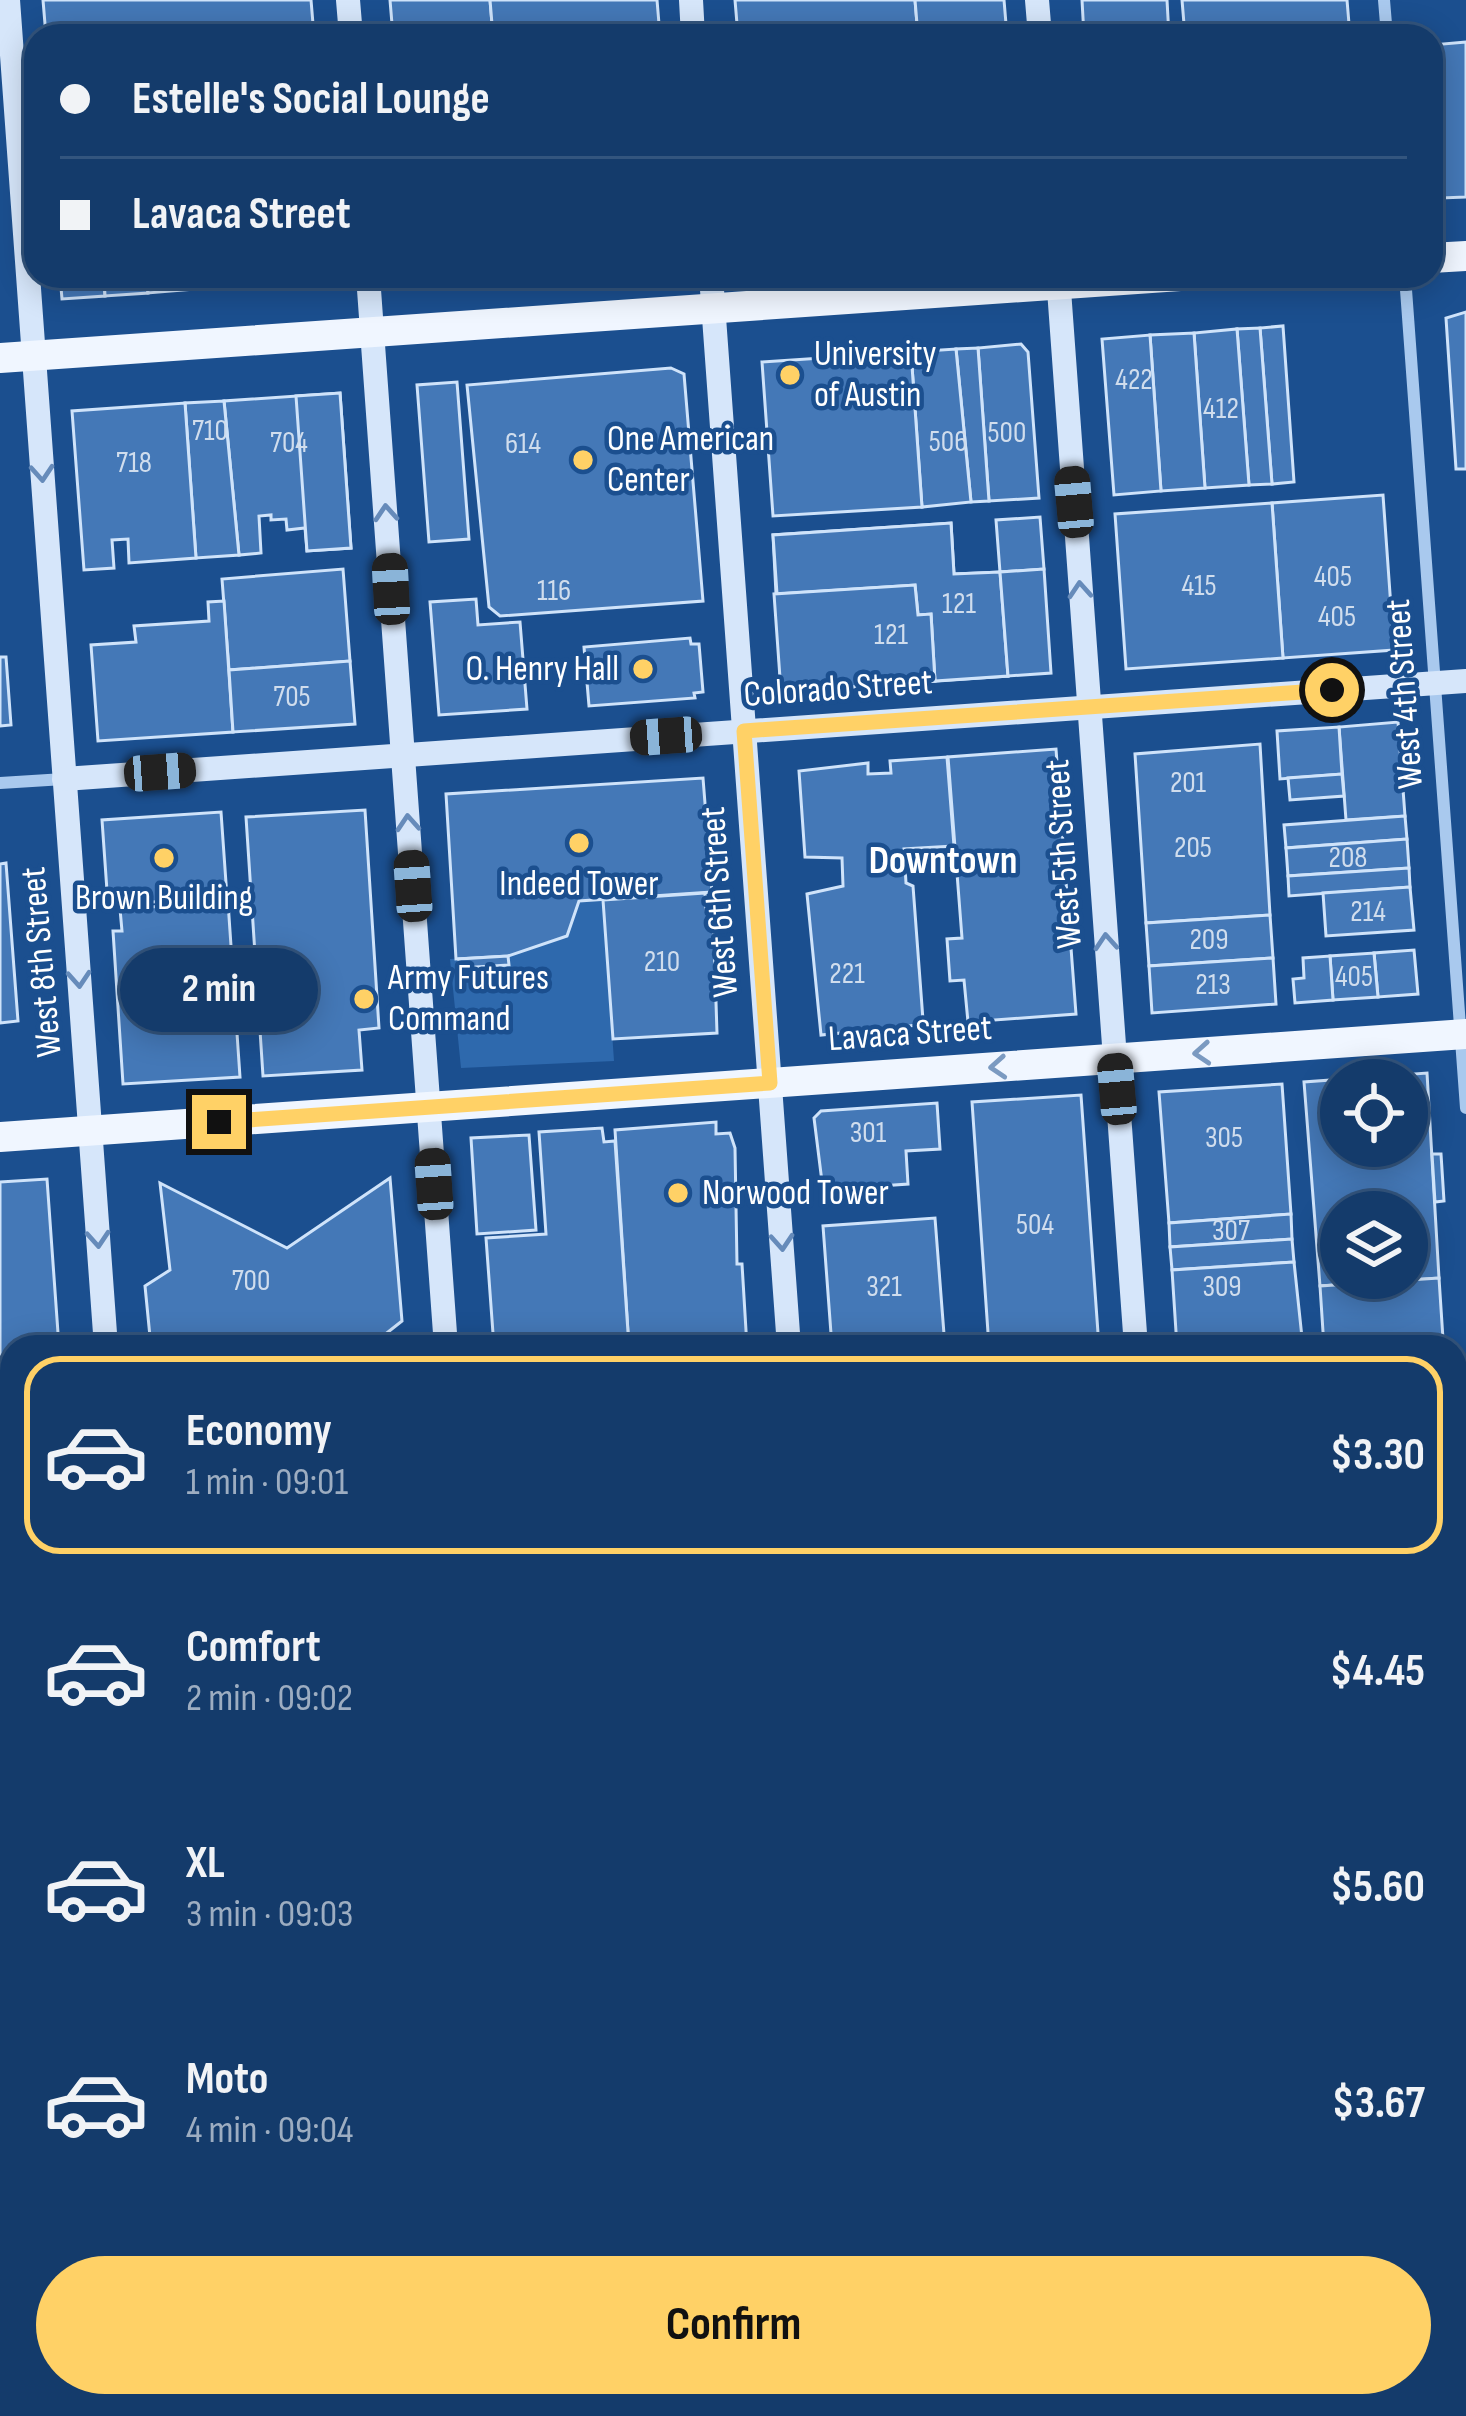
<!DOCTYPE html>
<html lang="en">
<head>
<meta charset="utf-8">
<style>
	:root { --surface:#143b6b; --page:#1d4271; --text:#f1f3f6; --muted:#9dadc1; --line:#33557e; --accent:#ffd166 }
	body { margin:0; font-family:"Sofia Sans Condensed",sans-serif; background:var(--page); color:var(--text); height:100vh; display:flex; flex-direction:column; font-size:45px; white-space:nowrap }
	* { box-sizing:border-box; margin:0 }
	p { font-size:39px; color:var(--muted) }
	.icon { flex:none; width:66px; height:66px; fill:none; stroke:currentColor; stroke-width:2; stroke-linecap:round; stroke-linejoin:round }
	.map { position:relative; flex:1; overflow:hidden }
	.sheet { position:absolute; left:0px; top:1335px; width:1467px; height:1083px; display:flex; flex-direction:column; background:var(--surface); border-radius:36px 36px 0 0; box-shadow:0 6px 30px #0003,0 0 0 3px var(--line) }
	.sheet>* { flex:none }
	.guide { position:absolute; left:24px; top:24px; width:1419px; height:264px; border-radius:36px; box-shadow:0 6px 30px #0003,0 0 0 3px var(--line); display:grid; align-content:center; height:264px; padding:0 36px; background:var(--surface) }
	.controls { position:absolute; left:1320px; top:1059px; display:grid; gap:24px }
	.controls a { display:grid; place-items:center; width:108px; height:108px; border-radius:50%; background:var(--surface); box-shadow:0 6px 30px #0003,0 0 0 3px var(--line); font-size:60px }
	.end { position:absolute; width:54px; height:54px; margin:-27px; border:15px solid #ffd166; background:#111; box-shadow:0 0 0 6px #111 }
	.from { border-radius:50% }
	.bubble { position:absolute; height:84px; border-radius:42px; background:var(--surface); box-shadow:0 6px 30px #0003,0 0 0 3px var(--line); font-size:39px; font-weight:700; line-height:84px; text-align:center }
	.car { position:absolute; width:36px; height:72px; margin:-36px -18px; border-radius:15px; box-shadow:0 0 9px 3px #0007; background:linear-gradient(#222 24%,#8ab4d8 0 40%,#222 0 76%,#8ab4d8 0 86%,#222 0) }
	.guide b { display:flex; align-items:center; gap:42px; height:114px; font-size:45px }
	.guide b+b { border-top:3px solid var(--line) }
	.guide i { width:30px; height:30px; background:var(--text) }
	ul { padding:21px 0 0; list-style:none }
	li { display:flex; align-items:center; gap:36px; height:198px; margin:0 24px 18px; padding:0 12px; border:6px solid transparent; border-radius:36px }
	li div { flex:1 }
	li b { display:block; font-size:45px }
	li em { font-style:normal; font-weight:700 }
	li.on { border-color:var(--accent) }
	li>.icon { width:108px; height:108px; stroke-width:1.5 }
	.action { display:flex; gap:24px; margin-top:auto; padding:24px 36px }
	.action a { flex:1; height:138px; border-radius:72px; background:var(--accent); color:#111; font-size:48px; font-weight:700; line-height:138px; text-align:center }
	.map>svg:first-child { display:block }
</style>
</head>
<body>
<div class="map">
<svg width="1466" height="2416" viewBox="0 0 1466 2416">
	<rect width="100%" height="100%" fill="#1b4f8f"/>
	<g fill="#2e69ad">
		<polygon points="603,900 614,1061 461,1068 450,959 508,956 567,936 579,901"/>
		<polygon points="1465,1401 1466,1708 1455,1708 1455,1402"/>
	</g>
	<g fill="#4478b7" stroke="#cfe3fa" stroke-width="3" fill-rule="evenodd">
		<polygon points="43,0 311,0 314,36 46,36"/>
		<polygon points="390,0 490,0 493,36 393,36"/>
		<polygon points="490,0 657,0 660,36 493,36"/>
		<polygon points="735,0 915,0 918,36 738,36"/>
		<polygon points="915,0 1004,0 1007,36 918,36"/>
		<polygon points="1082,0 1167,0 1169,36 1084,36"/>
		<polygon points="1182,0 1347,0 1350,36 1185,36"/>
		<polygon points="1466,42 1466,197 1441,198 1431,45"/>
		<polygon points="60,276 104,276 105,296 62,299"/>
		<polygon points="104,276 147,276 148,293 105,296"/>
		<polygon points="147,276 220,276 221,287 148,293"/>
		<polygon points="242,276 332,276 332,280 242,286"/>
		<polygon points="1466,312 1466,469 1456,469 1446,318"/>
		<polygon points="1283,326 1294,482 1272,484 1260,328"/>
		<polygon points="1260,328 1272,484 1249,485 1237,329"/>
		<polygon points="1237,329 1249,485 1205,488 1194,333"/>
		<polygon points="1194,333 1205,488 1161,491 1150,335"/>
		<polygon points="1150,335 1161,491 1114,495 1102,339"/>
		<polygon points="1021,344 1028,352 1039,498 989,501 978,348"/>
		<polygon points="978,348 989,501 971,502 956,349"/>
		<polygon points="956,349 971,502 922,507 911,352"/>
		<polygon points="911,352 922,507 773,516 762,362"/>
		<polygon points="671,368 684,374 703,601 500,616 489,607 467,385"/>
		<polygon points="457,382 469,539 429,542 417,385"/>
		<polygon points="340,393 351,548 307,551 305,528 287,530 286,519 271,520 271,515 259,516 261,553 239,555 224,401"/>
		<polygon points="340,393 351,548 307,551 296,396"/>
		<polygon points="224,401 239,555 196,558 185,403"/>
		<polygon points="185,403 196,558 129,563 128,539 112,540 114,568 84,570 72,411"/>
		<polygon points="1383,495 1394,650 1283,658 1272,503"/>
		<polygon points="1272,503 1283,658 1126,669 1115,514"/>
		<polygon points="1040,517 1044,569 1000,572 996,520"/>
		<polygon points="951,523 954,574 1000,572 1008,676 781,692 773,535"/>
		<polygon points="951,523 954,574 1000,572 1008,676 935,681 931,614 918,615 915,585 777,594 773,535"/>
		<polygon points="343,569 350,661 229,670 222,579"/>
		<polygon points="1044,569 1051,673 1008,676 1000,572"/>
		<polygon points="915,585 918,615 931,614 935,681 781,692 774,594"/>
		<polygon points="476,599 478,625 520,622 527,709 439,715 430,602"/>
		<polygon points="224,601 233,732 98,741 91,645 136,642 134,626 209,621 208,602"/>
		<polygon points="690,638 691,644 699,644 703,692 694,693 695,698 589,706 584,647"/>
		<polygon points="0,657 6,657 11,725 0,726"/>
		<polygon points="350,661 355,724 233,732 229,670"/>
		<polygon points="1398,722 1405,816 1346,820 1339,727"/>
		<polygon points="1339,727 1342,774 1280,779 1277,731"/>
		<polygon points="1260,744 1270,915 1146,923 1135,754"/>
		<polygon points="1056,749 1076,1014 968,1022 964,980 950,981 947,939 962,938 948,757"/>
		<polygon points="947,757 954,846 904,849 906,883 913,886 923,1020 918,1025 821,1035 807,894 843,886 842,858 805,857 799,771 868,763 868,774 891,773 890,761"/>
		<polygon points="1342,774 1344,796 1290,800 1288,778"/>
		<polygon points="703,778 712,892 579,901 567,936 508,956 456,959 446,794"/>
		<polygon points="365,810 379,1028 359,1030 362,1070 263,1076 246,817"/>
		<polygon points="221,812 227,897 108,905 102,820"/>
		<polygon points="1405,816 1407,839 1286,848 1284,825"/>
		<polygon points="1407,839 1409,868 1288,876 1286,848"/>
		<polygon points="6,863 18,1021 0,1023 0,864"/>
		<polygon points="1409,868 1410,887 1289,896 1288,876"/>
		<polygon points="1410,887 1414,930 1326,936 1323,893"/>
		<polygon points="705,893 706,910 713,910 717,1033 613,1039 603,900"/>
		<polygon points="228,902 240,1077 123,1084 113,931 122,931 120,909"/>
		<polygon points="1270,915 1273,958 1149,966 1146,923"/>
		<polygon points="1414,950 1418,994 1378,997 1374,953"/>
		<polygon points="1374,953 1378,997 1333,1000 1330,956"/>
		<polygon points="508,956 509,965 459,968 459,959"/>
		<polygon points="1330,956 1333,1000 1295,1003 1293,979 1304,978 1303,958"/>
		<polygon points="1273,958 1276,1004 1152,1013 1149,966"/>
		<path d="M1427,1073L1439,1278L1320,1286L1304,1082ZM1341,1080H1407V1146H1341ZM1341,1212H1407V1278H1341Z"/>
		<polygon points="1282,1084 1291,1214 1169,1223 1159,1092"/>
		<polygon points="1081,1095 1099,1347 989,1347 972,1102"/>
		<polygon points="937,1103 940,1149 906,1151 908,1184 823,1190 814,1118 821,1111"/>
		<polygon points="716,1122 716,1134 730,1133 735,1148 737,1264 742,1264 747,1347 629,1347 615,1130"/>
		<polygon points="602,1128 604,1142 615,1141 629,1347 494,1347 486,1238 546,1234 539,1132"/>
		<polygon points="529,1135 536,1230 477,1234 471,1138"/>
		<polygon points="1432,1154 1441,1154 1444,1201 1435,1202"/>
		<polygon points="390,1178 402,1321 369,1347 151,1347 145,1286 170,1270 160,1183 287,1248"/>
		<polygon points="47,1179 59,1347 12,1347 12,1438 0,1439 0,1182"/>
		<polygon points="1291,1214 1292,1239 1170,1247 1169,1223"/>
		<polygon points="935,1218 945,1347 832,1347 823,1226"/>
		<polygon points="1292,1239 1294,1262 1172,1270 1170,1247"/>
		<polygon points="1294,1262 1303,1347 1177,1347 1172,1270"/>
		<polygon points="1439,1278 1443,1339 1324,1347 1320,1286"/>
		<polygon points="12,1534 12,1766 0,1767 0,1535"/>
		<polygon points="0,1866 12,1866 12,2129 0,2130"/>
		<polygon points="1466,2110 1466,2176 1455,2177 1455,2111"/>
		<polygon points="1455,2253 1463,2253 1466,2292 1466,2380 1455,2381"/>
		<polygon points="66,2406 112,2406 113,2416 68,2416"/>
		<polygon points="210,2406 260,2406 261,2416 211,2416"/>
		<polygon points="276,2406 315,2406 315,2416 277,2416"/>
		<polygon points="357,2406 481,2406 482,2416 358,2416"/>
		<polygon points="561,2406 680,2406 681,2416 562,2416"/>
		<polygon points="706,2406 827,2406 828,2416 706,2416"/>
	</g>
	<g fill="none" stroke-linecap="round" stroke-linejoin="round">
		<polyline stroke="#a9c9ee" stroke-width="10" points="1455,1744 1466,1743"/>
		<g stroke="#a9c9ee" stroke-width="12">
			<polyline points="1384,0 1387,36"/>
			<polyline points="1405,276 1466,1108"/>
			<polyline points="0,783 64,779"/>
			<polyline points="0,1825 12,1825"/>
			<polyline points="1455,2072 1466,2071"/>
			<polyline points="0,2175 12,2174"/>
			<polyline points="517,2406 518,2416"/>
			<polyline points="174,2416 176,2406"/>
		</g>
		<g stroke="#d6e6fa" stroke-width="24">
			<polyline points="8,0 106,1347"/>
			<polyline points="348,0 351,36"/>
			<polyline points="691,0 693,36"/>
			<polyline points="1037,0 1040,36"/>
			<polyline points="368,276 446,1347"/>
			<polyline points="711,276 789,1347"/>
			<polyline points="1058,276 1136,1347"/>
			<polyline points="64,779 1466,681"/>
			<polyline points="867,2406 867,2416"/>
			<polyline points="1213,2406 1214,2416"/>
		</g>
		<g stroke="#f0f6ff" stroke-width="30">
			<polyline points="1431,258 1466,256"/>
			<polyline points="0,358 1180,276"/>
			<polyline points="0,1137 1466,1034"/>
			<polyline points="1455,1375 1466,1374"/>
			<polyline points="0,1477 12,1477"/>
		</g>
	</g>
	<defs><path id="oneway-chevron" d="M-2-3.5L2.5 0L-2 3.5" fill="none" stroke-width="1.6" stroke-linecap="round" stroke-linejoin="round" transform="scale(3)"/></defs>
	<g stroke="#668bba">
		<use href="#oneway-chevron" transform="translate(42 473) rotate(86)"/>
		<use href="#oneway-chevron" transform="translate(386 513) rotate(-94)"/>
		<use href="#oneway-chevron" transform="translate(1080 590) rotate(-94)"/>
		<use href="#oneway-chevron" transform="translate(408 823) rotate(-94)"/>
		<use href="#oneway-chevron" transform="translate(1106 942) rotate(-94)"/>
		<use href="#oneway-chevron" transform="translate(79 979) rotate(86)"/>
		<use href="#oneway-chevron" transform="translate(98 1239) rotate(86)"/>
		<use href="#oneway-chevron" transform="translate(782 1242) rotate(86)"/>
	</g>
	<g stroke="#7b9ac1">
		<use href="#oneway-chevron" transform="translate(1202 1053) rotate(176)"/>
		<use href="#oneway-chevron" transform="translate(998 1067) rotate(176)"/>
	</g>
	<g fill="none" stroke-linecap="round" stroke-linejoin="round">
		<polyline stroke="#ffd166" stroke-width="15" points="219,1122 770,1083 744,731 1332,690"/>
	</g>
	<g fill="#ffd166" stroke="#1b4f8f" stroke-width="4.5">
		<circle cx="790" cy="375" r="12"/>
		<circle cx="583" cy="460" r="12"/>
		<circle cx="643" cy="669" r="12"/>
		<circle cx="579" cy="843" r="12"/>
		<circle cx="164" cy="858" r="12"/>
		<circle cx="364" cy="999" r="12"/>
		<circle cx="678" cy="1193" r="12"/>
	</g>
	<g text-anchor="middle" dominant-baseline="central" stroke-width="9" stroke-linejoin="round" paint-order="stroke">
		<g font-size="30" fill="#d0dded">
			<text x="1134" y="380">422</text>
			<text x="1221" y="409">412</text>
			<text x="210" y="431">710</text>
			<text x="1007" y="433">500</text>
			<text x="948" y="442">506</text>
			<text x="289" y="443">704</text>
			<text x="523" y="444">614</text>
			<text x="134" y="463">718</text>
			<text x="1333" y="577">405</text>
			<text x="1199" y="586">415</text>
			<text x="554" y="591">116</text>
			<text x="959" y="604">121</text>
			<text x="1337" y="617">405</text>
			<text x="891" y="635">121</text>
			<text x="292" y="697">705</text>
			<text x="1188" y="783">201</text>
			<text x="1193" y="848">205</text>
			<text x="1348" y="858">208</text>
			<text x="1368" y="912">214</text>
			<text x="1209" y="940">209</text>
			<text x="662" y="962">210</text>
			<text x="847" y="974">221</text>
			<text x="1354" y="977">405</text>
			<text x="1213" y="985">213</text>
			<text x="868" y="1133">301</text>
			<text x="1224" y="1138">305</text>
			<text x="1035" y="1225">504</text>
			<text x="1231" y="1231">307</text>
			<text x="251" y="1281">700</text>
			<text x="884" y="1287">321</text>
			<text x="1222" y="1287">309</text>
		</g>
		<g font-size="36" fill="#fff" stroke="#1b4f8f" text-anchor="start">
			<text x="814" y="354">University<tspan x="814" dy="41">of Austin</tspan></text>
			<text x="607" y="439">One American<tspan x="607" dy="41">Center</tspan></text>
			<text x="619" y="669" text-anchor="end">O. Henry Hall</text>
			<text x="579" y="884" text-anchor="middle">Indeed Tower</text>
			<text x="164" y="898" text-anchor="middle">Brown Building</text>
			<text x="388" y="978">Army Futures<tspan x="388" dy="41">Command</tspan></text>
			<text x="702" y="1193">Norwood Tower</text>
		</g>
		<g font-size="36" fill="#fff" stroke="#1b4f8f">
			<text transform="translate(838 689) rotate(-4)">Colorado Street</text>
			<text transform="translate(1405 694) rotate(-94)">West 4th Street</text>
			<text transform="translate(1064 854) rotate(-94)">West 5th Street</text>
			<text transform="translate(720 902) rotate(-94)">West 6th Street</text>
			<text transform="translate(42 962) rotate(-95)">West 8th Street</text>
			<text transform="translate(910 1034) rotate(-4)">Lavaca Street</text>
		</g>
		<g font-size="39" font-weight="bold" fill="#fff" stroke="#1b4f8f">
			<text x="943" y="861">Downtown</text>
		</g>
	</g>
</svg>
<div class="controls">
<a><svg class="icon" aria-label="locate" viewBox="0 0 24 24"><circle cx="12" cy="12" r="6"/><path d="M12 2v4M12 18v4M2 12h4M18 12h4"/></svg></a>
<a><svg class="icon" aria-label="layers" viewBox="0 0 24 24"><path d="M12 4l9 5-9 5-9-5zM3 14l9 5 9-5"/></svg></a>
</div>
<i class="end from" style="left:1332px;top:690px"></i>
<i class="end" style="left:219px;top:1122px"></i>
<div class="bubble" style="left:120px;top:948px;width:198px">2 min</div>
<i class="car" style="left:1074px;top:502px;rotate:355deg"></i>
<i class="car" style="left:391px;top:589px;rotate:357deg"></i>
<i class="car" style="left:666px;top:736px;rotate:266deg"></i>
<i class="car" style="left:160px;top:772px;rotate:86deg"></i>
<i class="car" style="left:413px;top:886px;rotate:356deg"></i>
<i class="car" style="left:1117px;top:1089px;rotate:355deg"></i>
<i class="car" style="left:434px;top:1184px;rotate:356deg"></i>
<div class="guide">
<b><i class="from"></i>Estelle's Social Lounge</b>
<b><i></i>Lavaca Street</b>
</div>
<section class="sheet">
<ul>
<li class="on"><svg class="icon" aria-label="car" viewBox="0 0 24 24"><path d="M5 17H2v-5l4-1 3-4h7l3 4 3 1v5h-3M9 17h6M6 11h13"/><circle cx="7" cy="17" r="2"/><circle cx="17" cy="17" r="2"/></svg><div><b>Economy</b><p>1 min · 09:01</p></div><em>$3.30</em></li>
<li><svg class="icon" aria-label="car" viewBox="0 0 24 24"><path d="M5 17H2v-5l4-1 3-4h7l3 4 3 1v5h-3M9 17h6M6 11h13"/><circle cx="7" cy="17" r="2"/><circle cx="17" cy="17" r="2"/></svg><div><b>Comfort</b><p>2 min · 09:02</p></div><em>$4.45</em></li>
<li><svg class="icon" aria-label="car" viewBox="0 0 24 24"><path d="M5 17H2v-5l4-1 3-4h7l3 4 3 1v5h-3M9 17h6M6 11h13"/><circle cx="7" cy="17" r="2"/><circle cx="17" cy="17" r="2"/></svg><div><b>XL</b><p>3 min · 09:03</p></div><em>$5.60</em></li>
<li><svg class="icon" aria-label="car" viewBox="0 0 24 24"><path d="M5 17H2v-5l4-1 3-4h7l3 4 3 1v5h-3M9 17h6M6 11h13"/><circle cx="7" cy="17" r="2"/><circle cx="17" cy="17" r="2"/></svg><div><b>Moto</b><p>4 min · 09:04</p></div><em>$3.67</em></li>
</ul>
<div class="action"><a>Confirm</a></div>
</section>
</div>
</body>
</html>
